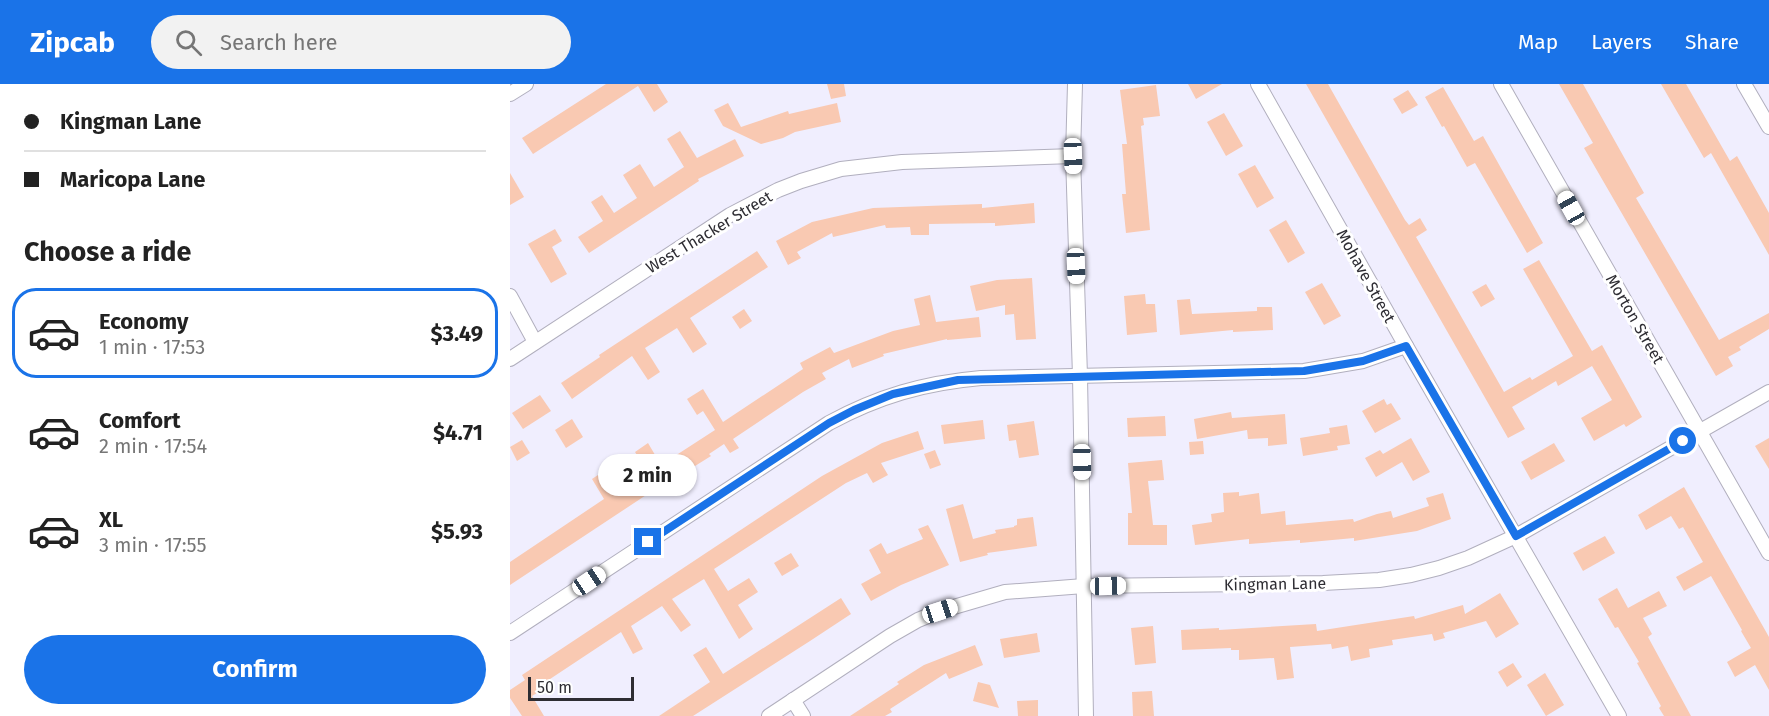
<!DOCTYPE html>
<html lang="en">
<head>
<meta charset="utf-8">
<style>
	:root { --surface:#fff; --page:#f2f2f2; --text:#222; --muted:#767676; --line:#e0e0e0; --accent:#1a73e8 }
	body { margin:0; font-family:"Fira Sans",sans-serif; background:var(--page); color:var(--text); height:100vh; display:flex; flex-direction:column; font-size:22px; white-space:nowrap }
	* { box-sizing:border-box; margin:0 }
	p { font-size:20px; color:var(--muted) }
	.icon { flex:none; width:33px; height:33px; fill:none; stroke:currentColor; stroke-width:2; stroke-linecap:round; stroke-linejoin:round }
	.map { position:relative; flex:1; overflow:hidden }
	.panel { display:flex; flex-direction:column; background:var(--surface); width:510px }
	.panel>* { flex:none }
	.top-card { display:grid; align-content:center; height:132px; padding:0 24px; background:var(--surface) }
	.scale { position:absolute; left:18px; bottom:15px; width:106px; box-sizing:border-box; padding-left:6px; border:3px solid #2e2d33; border-top:0; font-size:16px; line-height:21px; white-space:nowrap; color:#2e2d33; -webkit-text-stroke:4px #fff; paint-order:stroke }
	.end { position:absolute; width:27px; height:27px; margin:-14px; border:8px solid #1a73e8; background:#fff; box-shadow:0 0 0 3px #fff }
	.from { border-radius:50% }
	.bubble { position:absolute; height:42px; border-radius:21px; background:var(--surface); box-shadow:0 2px 4px #0004; font-size:20px; font-weight:700; line-height:42px; text-align:center }
	.car { position:absolute; width:18px; height:36px; margin:-18px -9px; border-radius:8px; box-shadow:0 0 4px 2px #0007; background:linear-gradient(#fff 24%,#345 0 40%,#fff 0 76%,#345 0 86%,#fff 0) }
	.top-card b { display:flex; align-items:center; gap:21px; height:57px; font-size:22px }
	.top-card b+b { border-top:2px solid var(--line) }
	.top-card i { width:15px; height:15px; background:var(--text) }
	ul { padding:0; list-style:none }
	li { display:flex; align-items:center; gap:18px; height:90px; margin:0 12px 9px; padding:0 12px; border:3px solid transparent; border-radius:24px }
	li div { flex:1 }
	li b { display:block; font-size:22px }
	li em { font-style:normal; font-weight:700 }
	li.current { border-color:var(--accent) }
	li>.icon { width:54px; height:54px; stroke-width:1.5 }
	h2 { padding:0 24px; font-size:27px; line-height:72px }
	.cta { display:flex; gap:12px; margin-top:auto; padding:12px 24px }
	.cta a { flex:1; height:69px; border-radius:36px; background:var(--accent); color:#fff; font-size:24px; font-weight:700; line-height:69px; text-align:center }
	header { display:flex; align-items:center; gap:36px; box-sizing:border-box; height:84px; padding:0 30px; background:var(--accent); color:#fff }
	header strong { font-size:28px }
	nav { display:flex; gap:33px; margin-inline-start:auto; font-size:21px }
	.search { width:420px; height:54px; background:var(--page); display:flex; align-items:center; gap:15px; box-sizing:border-box; padding:0 21px; border-radius:33px; color:var(--muted); font-size:22px }
	main { display:flex; flex:1; min-height:0 }
	.map>svg:first-child { display:block }
</style>
</head>
<body>
<header>
<strong>Zipcab</strong>
<div class="search"><svg class="icon" aria-label="search" viewBox="0 0 24 24"><circle cx="10" cy="10" r="6"/><path d="M15 15l6 6"/></svg>Search here</div>
<nav><a>Map</a><a>Layers</a><a>Share</a></nav>
</header>
<main>
<section class="panel">
<div class="top-card">
<b><i class="from"></i>Kingman Lane</b>
<b><i></i>Maricopa Lane</b>
</div>
<h2>Choose a ride</h2>
<ul>
<li class="current"><svg class="icon" aria-label="car" viewBox="0 0 24 24"><path d="M5 17H2v-5l4-1 3-4h7l3 4 3 1v5h-3M9 17h6M6 11h13"/><circle cx="7" cy="17" r="2"/><circle cx="17" cy="17" r="2"/></svg><div><b>Economy</b><p>1 min · 17:53</p></div><em>$3.49</em></li>
<li><svg class="icon" aria-label="car" viewBox="0 0 24 24"><path d="M5 17H2v-5l4-1 3-4h7l3 4 3 1v5h-3M9 17h6M6 11h13"/><circle cx="7" cy="17" r="2"/><circle cx="17" cy="17" r="2"/></svg><div><b>Comfort</b><p>2 min · 17:54</p></div><em>$4.71</em></li>
<li><svg class="icon" aria-label="car" viewBox="0 0 24 24"><path d="M5 17H2v-5l4-1 3-4h7l3 4 3 1v5h-3M9 17h6M6 11h13"/><circle cx="7" cy="17" r="2"/><circle cx="17" cy="17" r="2"/></svg><div><b>XL</b><p>3 min · 17:55</p></div><em>$5.93</em></li>
</ul>
<div class="cta"><a>Confirm</a></div>
</section>
<div class="map">
<svg width="1259" height="632" viewBox="0 0 1259 632">
	<rect width="100%" height="100%" fill="#f0eefe"/>
	<g fill="#f9c9b2">
		<polygon points="96,0 147,0 158,18 144,28 128,2 23,70 12,54"/>
		<polygon points="317,0 334,0 336,12 321,15"/>
		<polygon points="678,0 712,0 686,15"/>
		<polygon points="796,0 818,0 895,136 899,141 910,134 917,146 906,153 994,308 1020,293 1022,296 1063,272 1013,185 1029,176 1082,267 1092,261 1132,333 1116,343 1114,340 1084,357 1071,334 1102,316 1082,282 1048,302 1046,297 1002,323 1015,345 998,354"/>
		<polygon points="1049,0 1073,0 1134,109 1126,114 1209,256 1259,229 1259,245 1229,263 1231,266 1218,273 1223,282 1206,292 1074,64 1083,59"/>
		<polygon points="1151,0 1176,0 1220,77 1227,72 1259,129 1259,171 1201,69 1194,74"/>
		<polygon points="646,1 650,32 633,34 634,41 631,42 640,146 616,149 612,110 616,110 612,60 617,60 610,6"/>
		<polygon points="933,3 964,57 973,52 1033,159 1017,169 965,79 957,83 934,42 932,43 915,13"/>
		<polygon points="898,6 908,21 892,30 883,15"/>
		<polygon points="218,19 231,43 278,27 279,30 327,19 331,38 285,48 273,54 251,60 213,42 204,26"/>
		<polygon points="714,29 733,62 716,72 697,38"/>
		<polygon points="170,47 187,74 225,55 234,72 188,95 189,97 79,169 68,153 93,137 81,118 92,111 104,129 127,114 113,91 130,80 144,103 174,83 157,55"/>
		<polygon points="745,81 764,114 747,124 728,90"/>
		<polygon points="0,89 14,113 0,121"/>
		<polygon points="524,119 525,139 485,142 485,139 419,140 419,151 401,151 400,143 376,144 375,141 323,153 322,149 287,168 291,174 278,181 266,157 302,138 363,124 472,120 472,124"/>
		<polygon points="776,136 795,169 778,179 759,146"/>
		<polygon points="45,145 52,157 42,163 57,190 41,199 18,160"/>
		<polygon points="247,167 258,183 180,234 197,260 183,269 167,244 135,264 150,288 138,296 122,272 62,315 51,299 90,273 89,271"/>
		<polygon points="522,194 526,255 506,256 504,230 495,231 495,221 466,227 460,202 487,196"/>
		<polygon points="812,199 831,232 814,241 795,208"/>
		<polygon points="976,200 985,215 971,223 962,208"/>
		<polygon points="635,210 636,220 645,220 647,248 617,251 614,212"/>
		<polygon points="420,211 426,238 469,233 471,253 437,256 437,255 373,270 374,272 342,284 339,275 312,289 316,295 293,308 223,355 229,364 220,369 214,360 199,370 201,372 169,392 168,390 0,501 0,478 94,415 82,395 94,387 106,407 137,387 125,368 138,359 151,381 205,346 193,327 187,331 177,315 193,305 213,338 293,285 290,279 320,263 324,269 383,247 410,241 404,215"/>
		<polygon points="680,215 682,230 747,227 747,223 762,223 763,246 723,248 723,246 670,251 667,216"/>
		<polygon points="234,225 242,237 230,245 222,233"/>
		<polygon points="30,311 41,327 13,345 2,329"/>
		<polygon points="874,315 877,321 881,319 891,335 865,349 852,327"/>
		<polygon points="721,328 722,334 775,330 777,360 758,362 758,354 738,355 737,346 687,355 684,335"/>
		<polygon points="655,332 656,352 618,353 617,334"/>
		<polygon points="62,335 73,353 56,364 45,346"/>
		<polygon points="473,336 475,355 434,360 431,341"/>
		<polygon points="524,337 529,371 509,374 506,356 499,357 497,341"/>
		<polygon points="837,341 840,360 827,362 828,366 793,372 790,354 820,349 819,344"/>
		<polygon points="408,347 414,365 371,379 378,391 363,399 357,389 336,399 204,485 218,507 239,494 248,508 228,521 243,545 229,555 194,495 162,515 181,541 171,548 152,522 121,542 133,565 123,570 111,548 34,599 37,603 22,612 34,632 12,632 0,614 0,606 15,596 12,591 312,392 372,359"/>
		<polygon points="901,354 920,388 903,397 892,378 866,393 855,374 870,366 873,370"/>
		<polygon points="1259,354 1259,385 1245,362"/>
		<polygon points="12,356 20,369 7,377 0,363"/>
		<polygon points="693,357 694,370 680,371 679,358"/>
		<polygon points="1044,359 1055,377 1021,396 1011,378"/>
		<polygon points="425,366 431,381 420,385 414,370"/>
		<polygon points="652,376 654,396 638,397 643,441 657,441 657,461 618,461 618,429 622,429 618,379"/>
		<polygon points="1174,403 1259,553 1259,606 1245,581 1225,593 1217,578 1241,564 1231,547 1232,546 1201,492 1174,507 1166,493 1193,478 1173,443 1169,445 1161,432 1136,446 1128,431"/>
		<polygon points="729,408 729,412 749,409 751,430 775,427 776,441 843,435 844,438 867,430 881,427 883,434 919,422 916,414 933,409 941,435 907,447 844,457 844,454 790,459 790,456 739,460 739,455 685,461 682,441 702,438 701,430 714,428 713,409"/>
		<polygon points="453,420 463,455 486,449 485,446 504,443 504,442 507,441 507,435 523,433 527,462 477,469 478,471 450,478 436,425"/>
		<polygon points="418,441 439,481 391,501 361,517 351,500 371,489 359,466 371,459 377,470 413,455 408,445"/>
		<polygon points="1095,452 1105,469 1073,487 1063,469"/>
		<polygon points="281,469 289,482 272,492 264,479"/>
		<polygon points="1107,504 1118,524 1149,507 1157,522 1133,534 1142,550 1138,553 1181,632 1154,632 1149,624 1151,622 1127,579 1129,578 1108,543 1105,544 1088,515"/>
		<polygon points="990,509 1009,540 986,554 976,537 933,549 935,554 924,557 922,550 882,556 883,561 859,565 860,573 841,577 838,562 822,565 821,560 780,563 784,594 767,596 764,574 729,576 729,566 721,566 721,564 672,566 671,546 709,544 709,546 806,540 807,547 904,532 905,535 953,521 955,530"/>
		<polygon points="331,514 341,530 300,557 183,632 149,632 200,598 183,571 196,563 213,590"/>
		<polygon points="643,542 646,579 625,581 621,544"/>
		<polygon points="527,549 530,568 494,574 490,555"/>
		<polygon points="465,561 473,581 439,595 436,589 380,625 382,628 375,632 340,632 389,600 387,598 414,581"/>
		<polygon points="1003,579 1012,593 997,603 988,588"/>
		<polygon points="1035,589 1054,621 1036,632 1017,601"/>
		<polygon points="468,598 480,601 489,624 463,617"/>
		<polygon points="642,607 644,632 623,632 622,608"/>
		<polygon points="528,616 528,632 508,632 507,617"/>
	</g>
	<g fill="none" stroke-linecap="round" stroke-linejoin="round">
		<defs>
			<g id="minor">
				<polyline points="565,0 563,72 570,292 576,632"/>
				<polyline points="748,0 896,262 1109,632"/>
				<polyline points="991,0 1259,469"/>
				<polyline points="1234,0 1259,43"/>
				<polyline points="0,10 16,0"/>
				<polyline points="0,212 25,258"/>
				<polyline points="0,275 220,131 268,106 291,97 331,85 392,78 563,72"/>
				<path d="M0,549L319,339C369,312 414,299 471,294L794,287L853,277L896,262"/>
				<polyline points="283,616 293,632"/>
				<polyline points="259,632 380,552 408,536 430,527 495,508 574,502 813,499 869,496 901,491 929,484 958,474 1006,452 1259,308"/>
			</g>
		</defs>
		<use href="#minor" stroke="#b1afbe" stroke-width="16"/>
		<use href="#minor" stroke="#fff" stroke-width="14"/>
	</g>
	<g fill="none" stroke-linecap="round" stroke-linejoin="round">
		<polyline stroke="#1a73e8" stroke-width="8" points="138,458 319,339 344,326 383,310 448,296 794,287 853,277 896,262 1006,452 1173,357"/>
	</g>
	<g text-anchor="middle" dominant-baseline="central" stroke-width="6" stroke-linejoin="round" paint-order="stroke">
		<g font-size="16" fill="#2e2d33" stroke="#fff">
			<text transform="translate(199 148) rotate(-31)">West Thacker Street</text>
			<text transform="translate(856 192) rotate(61)">Mohave Street</text>
			<text transform="translate(1125 235) rotate(60)">Morton Street</text>
			<text transform="translate(765 500) rotate(-1)">Kingman Lane</text>
		</g>
	</g>
</svg>
<div class="scale">50 m</div>
<i class="end from" style="left:1173px;top:357px"></i>
<i class="end" style="left:138px;top:458px"></i>
<div class="bubble" style="left:88px;top:370px;width:99px">2 min</div>
<i class="car" style="left:563px;top:72px;rotate:178deg"></i>
<i class="car" style="left:1061px;top:124px;rotate:331deg"></i>
<i class="car" style="left:566px;top:182px;rotate:178deg"></i>
<i class="car" style="left:572px;top:378px;rotate:179deg"></i>
<i class="car" style="left:79px;top:497px;rotate:56deg"></i>
<i class="car" style="left:598px;top:502px;rotate:89deg"></i>
<i class="car" style="left:430px;top:527px;rotate:72deg"></i>
</div>
</main>
</body>
</html>
